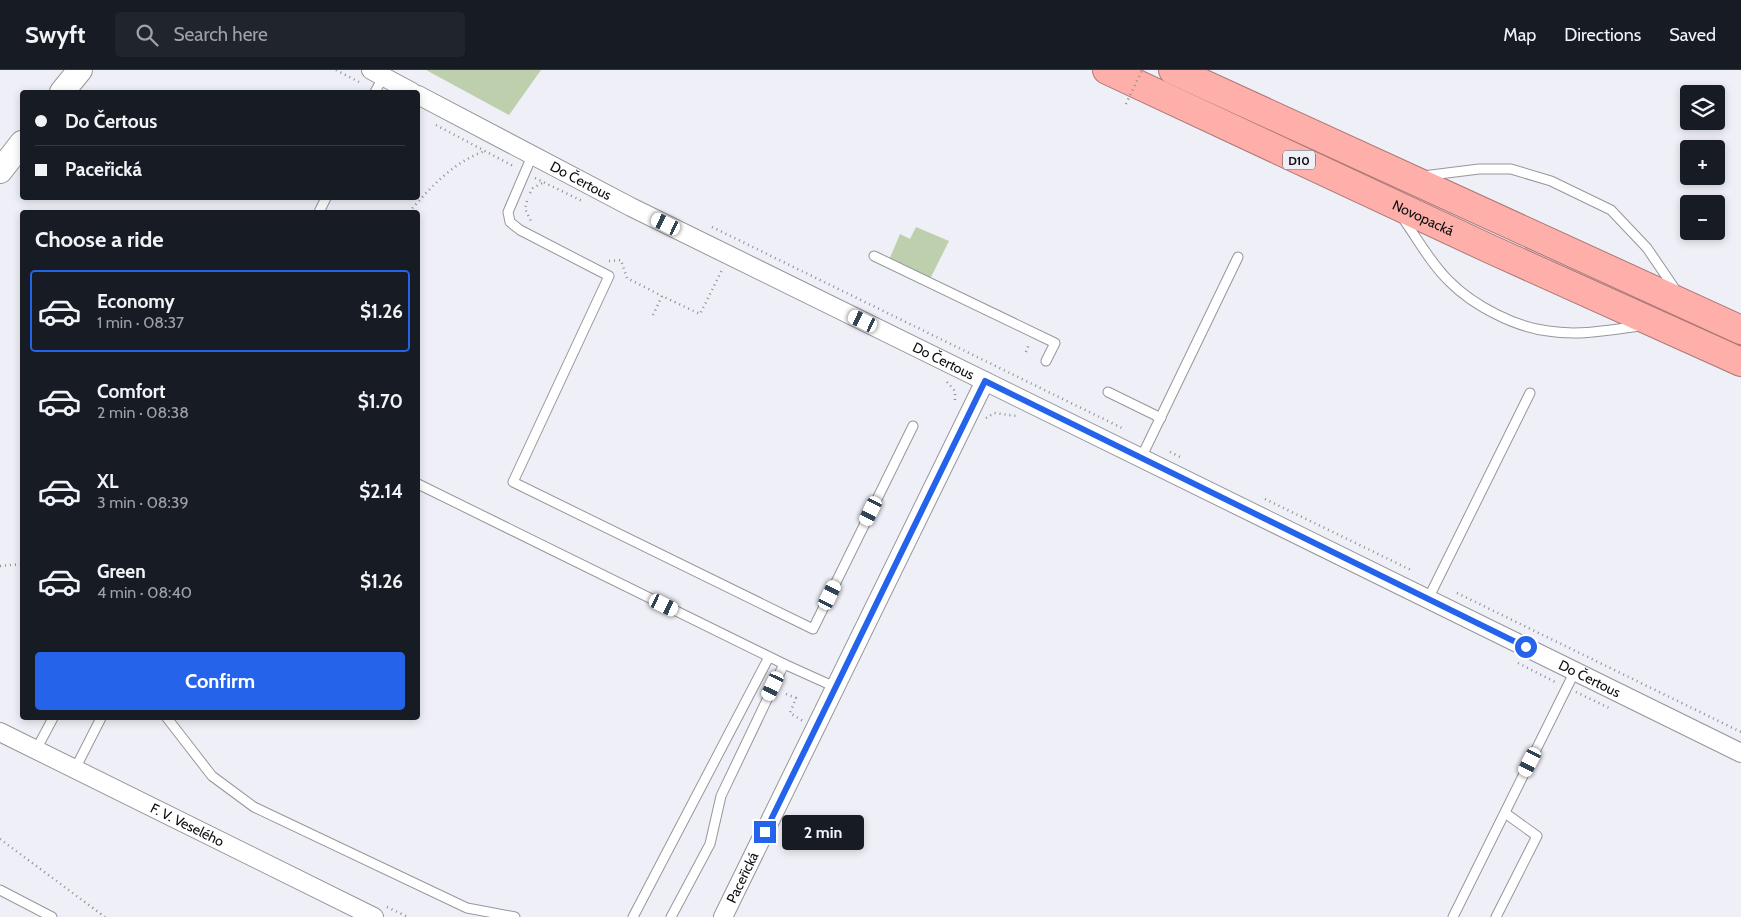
<!DOCTYPE html>
<html lang="en">
<head>
<meta charset="utf-8">
<style>
	:root { --surface:#171b24; --page:#20242c; --text:#f1f3f6; --muted:#9ea1a6; --line:#363941; --accent:#2563eb }
	body { margin:0; font-family:Cabin,sans-serif; background:var(--page); color:var(--text); height:100vh; display:flex; flex-direction:column; font-size:19px; white-space:nowrap }
	* { box-sizing:border-box; margin:0 }
	p { font-size:16px; color:var(--muted) }
	.icon { flex:none; width:28px; height:28px; fill:none; stroke:currentColor; stroke-width:2; stroke-linecap:round; stroke-linejoin:round }
	.map { position:relative; flex:1; overflow:hidden }
	.panel { position:absolute; left:20px; top:140px; width:400px; height:510px; display:flex; flex-direction:column; background:var(--surface); border-radius:5px; box-shadow:0 2px 8px #0003 }
	.panel>* { flex:none }
	.top-card { position:absolute; left:20px; top:20px; width:400px; height:110px; border-radius:5px; box-shadow:0 2px 8px #0003; display:grid; align-content:center; height:110px; padding:0 15px; background:var(--surface) }
	.controls { position:absolute; left:1680px; top:15px; display:grid; gap:10px }
	.controls a { display:grid; place-items:center; width:45px; height:45px; border-radius:5px; background:var(--surface); box-shadow:0 2px 8px #0003; font-size:25px }
	.end { position:absolute; width:22px; height:22px; margin:-11px; border:6px solid #2563eb; background:#fff; box-shadow:0 0 0 2px #fff }
	.from { border-radius:50% }
	.bubble { position:absolute; height:35px; border-radius:5px; background:var(--surface); box-shadow:0 2px 8px #0003; font-size:16px; font-weight:700; line-height:35px; text-align:center }
	.car { position:absolute; width:15px; height:30px; margin:-15px -8px; border-radius:6px; box-shadow:0 0 4px 1px #0007; background:linear-gradient(#fff 24%,#345 0 40%,#fff 0 76%,#345 0 86%,#fff 0) }
	.top-card b { display:flex; align-items:center; gap:18px; height:48px; font-size:19px }
	.top-card b+b { border-top:1px solid var(--line) }
	.top-card i { width:12px; height:12px; background:var(--text) }
	ul { padding:0; list-style:none }
	li { display:flex; align-items:center; gap:15px; height:82px; margin:0 10px 8px; padding:0 5px; border:2px solid transparent; border-radius:5px }
	li div { flex:1 }
	li b { display:block; font-size:19px }
	li em { font-style:normal; font-weight:700 }
	li.on { border-color:var(--accent) }
	li>.icon { width:45px; height:45px; stroke-width:1.5 }
	h2 { padding:0 15px; font-size:22px; line-height:60px }
	.action { display:flex; gap:10px; margin-top:auto; padding:10px 15px }
	.action a { flex:1; height:58px; border-radius:5px; background:var(--accent); color:#fff; font-size:20px; font-weight:700; line-height:58px; text-align:center }
	header { display:flex; align-items:center; gap:30px; box-sizing:border-box; height:70px; padding:0 25px; background:var(--surface); border-bottom:1px solid var(--line) }
	header strong { font-size:24px }
	nav { display:flex; gap:28px; margin-inline-start:auto; font-size:18px }
	.search { width:350px; height:45px; background:var(--page); display:flex; align-items:center; gap:12px; box-sizing:border-box; padding:0 18px; border-radius:5px; color:var(--muted); font-size:19px }
	.map>svg:first-child { display:block }
</style>
</head>
<body>
<header>
<strong>Swyft</strong>
<div class="search"><svg class="icon" aria-label="search" viewBox="0 0 24 24"><circle cx="10" cy="10" r="6"/><path d="M15 15l6 6"/></svg>Search here</div>
<nav><a>Map</a><a>Directions</a><a>Saved</a></nav>
</header>
<div class="map">
<svg width="1741" height="847" viewBox="0 0 1741 847">
	<rect width="100%" height="100%" fill="#efeff7"/>
	<g fill="#bdcfac">
		<polygon points="426,0 541,0 509,45"/>
		<polygon points="916,157 949,171 930,209 889,190 900,164 910,169"/>
	</g>
	<g fill="none" stroke-linecap="round" stroke-linejoin="round">
		<defs>
			<g id="lane">
				<polyline points="375,22 383,7"/>
				<polyline points="532,86 508,142 510,152 520,160 609,206 513,412 813,559 913,356"/>
				<polyline points="1423,106 1479,99 1511,99 1551,111 1611,140 1647,178 1677,222"/>
				<polyline points="319,142 326,128"/>
				<path d="M1402,147C1417,168 1431,194 1450,212C1474,236 1515,257 1548,261C1579,266 1610,260 1640,256"/>
				<polyline points="874,186 1055,273 1046,291"/>
				<polyline points="1108,322 1161,348"/>
				<polyline points="1141,388 1238,187"/>
				<polyline points="418,414 784,594 835,617"/>
				<polyline points="1428,529 1530,323"/>
				<polyline points="167,648 212,706 254,737 467,838 515,847"/>
				<polyline points="36,680 53,648"/>
				<polyline points="75,699 101,648"/>
				<polyline points="0,820 52,847"/>
				<polyline points="633,847 769,587"/>
				<polyline points="671,847 710,774 721,726 784,594"/>
				<polyline points="1453,847 1575,601"/>
				<polyline points="1496,847 1537,766 1505,743"/>
			</g>
			<g id="street">
				<polyline points="371,0 412,22"/>
				<path id="s1" d="M418,25L631,137L1741,683"/>
				<path id="s2" d="M0,662L374,847"/>
				<path id="s3" d="M723,847L985,311"/>
			</g>
			<g id="secondary">
				<polyline points="62,22 80,0"/>
				<polyline points="0,101 22,73"/>
			</g>
			<g id="highway">
				<path id="s4" d="M1107,0L1490,179L1741,292"/>
				<polyline points="1173,0 1741,260"/>
			</g>
		</defs>
		<use href="#lane" stroke="#96969d" stroke-width="11"/>
		<use href="#street" stroke="#96969d" stroke-width="20"/>
		<use href="#secondary" stroke="#96969d" stroke-width="26"/>
		<use href="#highway" stroke="#aa7674" stroke-width="30"/>
		<g stroke="#8d8e93" stroke-width="2.5" stroke-dasharray="1 4" stroke-linecap="butt">
			<polyline points="336,0 359,12"/>
			<polyline points="436,55 515,97"/>
			<polyline points="535,108 582,131"/>
			<polyline points="530,123 533,118 544,112"/>
			<polyline points="527,131 525,139 531,151"/>
			<path d="M409,142C430,118 453,92 485,81"/>
			<polyline points="712,157 1122,358"/>
			<polyline points="609,191 621,190 627,208 662,226"/>
			<polyline points="653,245 662,226 700,244 722,200"/>
			<polyline points="1026,282 1029,274"/>
			<polyline points="947,312 955,321 955,333"/>
			<polyline points="986,348 994,343 1017,346"/>
			<polyline points="1170,382 1182,388"/>
			<polyline points="1265,429 1413,501"/>
			<polyline points="0,496 22,494"/>
			<polyline points="1457,523 1741,662"/>
			<polyline points="1518,593 1557,613"/>
			<polyline points="1576,622 1609,638"/>
			<polyline points="786,624 796,628 790,643 803,651"/>
			<polyline points="0,769 105,847"/>
			<polyline points="387,837 408,847"/>
		</g>
		<use href="#lane" stroke="#fff" stroke-width="9"/>
		<use href="#street" stroke="#fff" stroke-width="18"/>
		<use href="#secondary" stroke="#fff" stroke-width="24"/>
		<use href="#highway" stroke="#ffafaa" stroke-width="28"/>
		<polyline stroke="#8d8e93" stroke-width="2.5" stroke-dasharray="1 4" stroke-linecap="butt" points="1126,34 1142,0"/>
	</g>
	<g fill="none" stroke-linecap="round" stroke-linejoin="round">
		<polyline stroke="#2563eb" stroke-width="6" points="765,762 985,311 1526,577"/>
	</g>
	<g text-anchor="middle" dominant-baseline="central" stroke-width="4" stroke-linejoin="round" paint-order="stroke">
		<rect fill="#efeff7" stroke="#505155" stroke-width="1" x="1283" y="80.5" width="32" height="19" rx="4"/>
		<g font-size="12" font-weight="bold" fill="#0c0d0f">
			<text x="1299" y="90">D10</text>
		</g>
		<g font-size="14" fill="#0c0d0f" stroke="#efeff7">
			<text stroke="none"><textPath href="#s1" startOffset="184">Do Čertous</textPath></text>
			<text stroke="none"><textPath href="#s4" startOffset="349">Novopacká</textPath></text>
			<text stroke="none"><textPath href="#s1" startOffset="589">Do Čertous</textPath></text>
			<text stroke="none"><textPath href="#s1" startOffset="1309">Do Čertous</textPath></text>
			<text stroke="none"><textPath href="#s2" startOffset="209">F. V. Veselého</textPath></text>
			<text stroke="none"><textPath href="#s3" startOffset="44">Paceřická</textPath></text>
		</g>
	</g>
</svg>
<div class="controls">
<a><svg class="icon" aria-label="layers" viewBox="0 0 24 24"><path d="M12 4l9 5-9 5-9-5zM3 14l9 5 9-5"/></svg></a>
<a>+</a>
<a>−</a>
</div>
<i class="end from" style="left:1526px;top:577px"></i>
<i class="end" style="left:765px;top:762px"></i>
<div class="bubble" style="left:782px;top:745px;width:82px">2 min</div>
<i class="car" style="left:666px;top:154px;rotate:296deg"></i>
<i class="car" style="left:863px;top:251px;rotate:296deg"></i>
<i class="car" style="left:871px;top:441px;rotate:206deg"></i>
<i class="car" style="left:830px;top:525px;rotate:26deg"></i>
<i class="car" style="left:664px;top:535px;rotate:116deg"></i>
<i class="car" style="left:773px;top:616px;rotate:205deg"></i>
<i class="car" style="left:1530px;top:692px;rotate:207deg"></i>
<div class="top-card">
<b><i class="from"></i>Do Čertous</b>
<b><i></i>Paceřická</b>
</div>
<section class="panel">
<h2>Choose a ride</h2>
<ul>
<li class="on"><svg class="icon" aria-label="car" viewBox="0 0 24 24"><path d="M5 17H2v-5l4-1 3-4h7l3 4 3 1v5h-3M9 17h6M6 11h13"/><circle cx="7" cy="17" r="2"/><circle cx="17" cy="17" r="2"/></svg><div><b>Economy</b><p>1 min · 08:37</p></div><em>$1.26</em></li>
<li><svg class="icon" aria-label="car" viewBox="0 0 24 24"><path d="M5 17H2v-5l4-1 3-4h7l3 4 3 1v5h-3M9 17h6M6 11h13"/><circle cx="7" cy="17" r="2"/><circle cx="17" cy="17" r="2"/></svg><div><b>Comfort</b><p>2 min · 08:38</p></div><em>$1.70</em></li>
<li><svg class="icon" aria-label="car" viewBox="0 0 24 24"><path d="M5 17H2v-5l4-1 3-4h7l3 4 3 1v5h-3M9 17h6M6 11h13"/><circle cx="7" cy="17" r="2"/><circle cx="17" cy="17" r="2"/></svg><div><b>XL</b><p>3 min · 08:39</p></div><em>$2.14</em></li>
<li><svg class="icon" aria-label="car" viewBox="0 0 24 24"><path d="M5 17H2v-5l4-1 3-4h7l3 4 3 1v5h-3M9 17h6M6 11h13"/><circle cx="7" cy="17" r="2"/><circle cx="17" cy="17" r="2"/></svg><div><b>Green</b><p>4 min · 08:40</p></div><em>$1.26</em></li>
</ul>
<div class="action"><a>Confirm</a></div>
</section>
</div>
</body>
</html>
